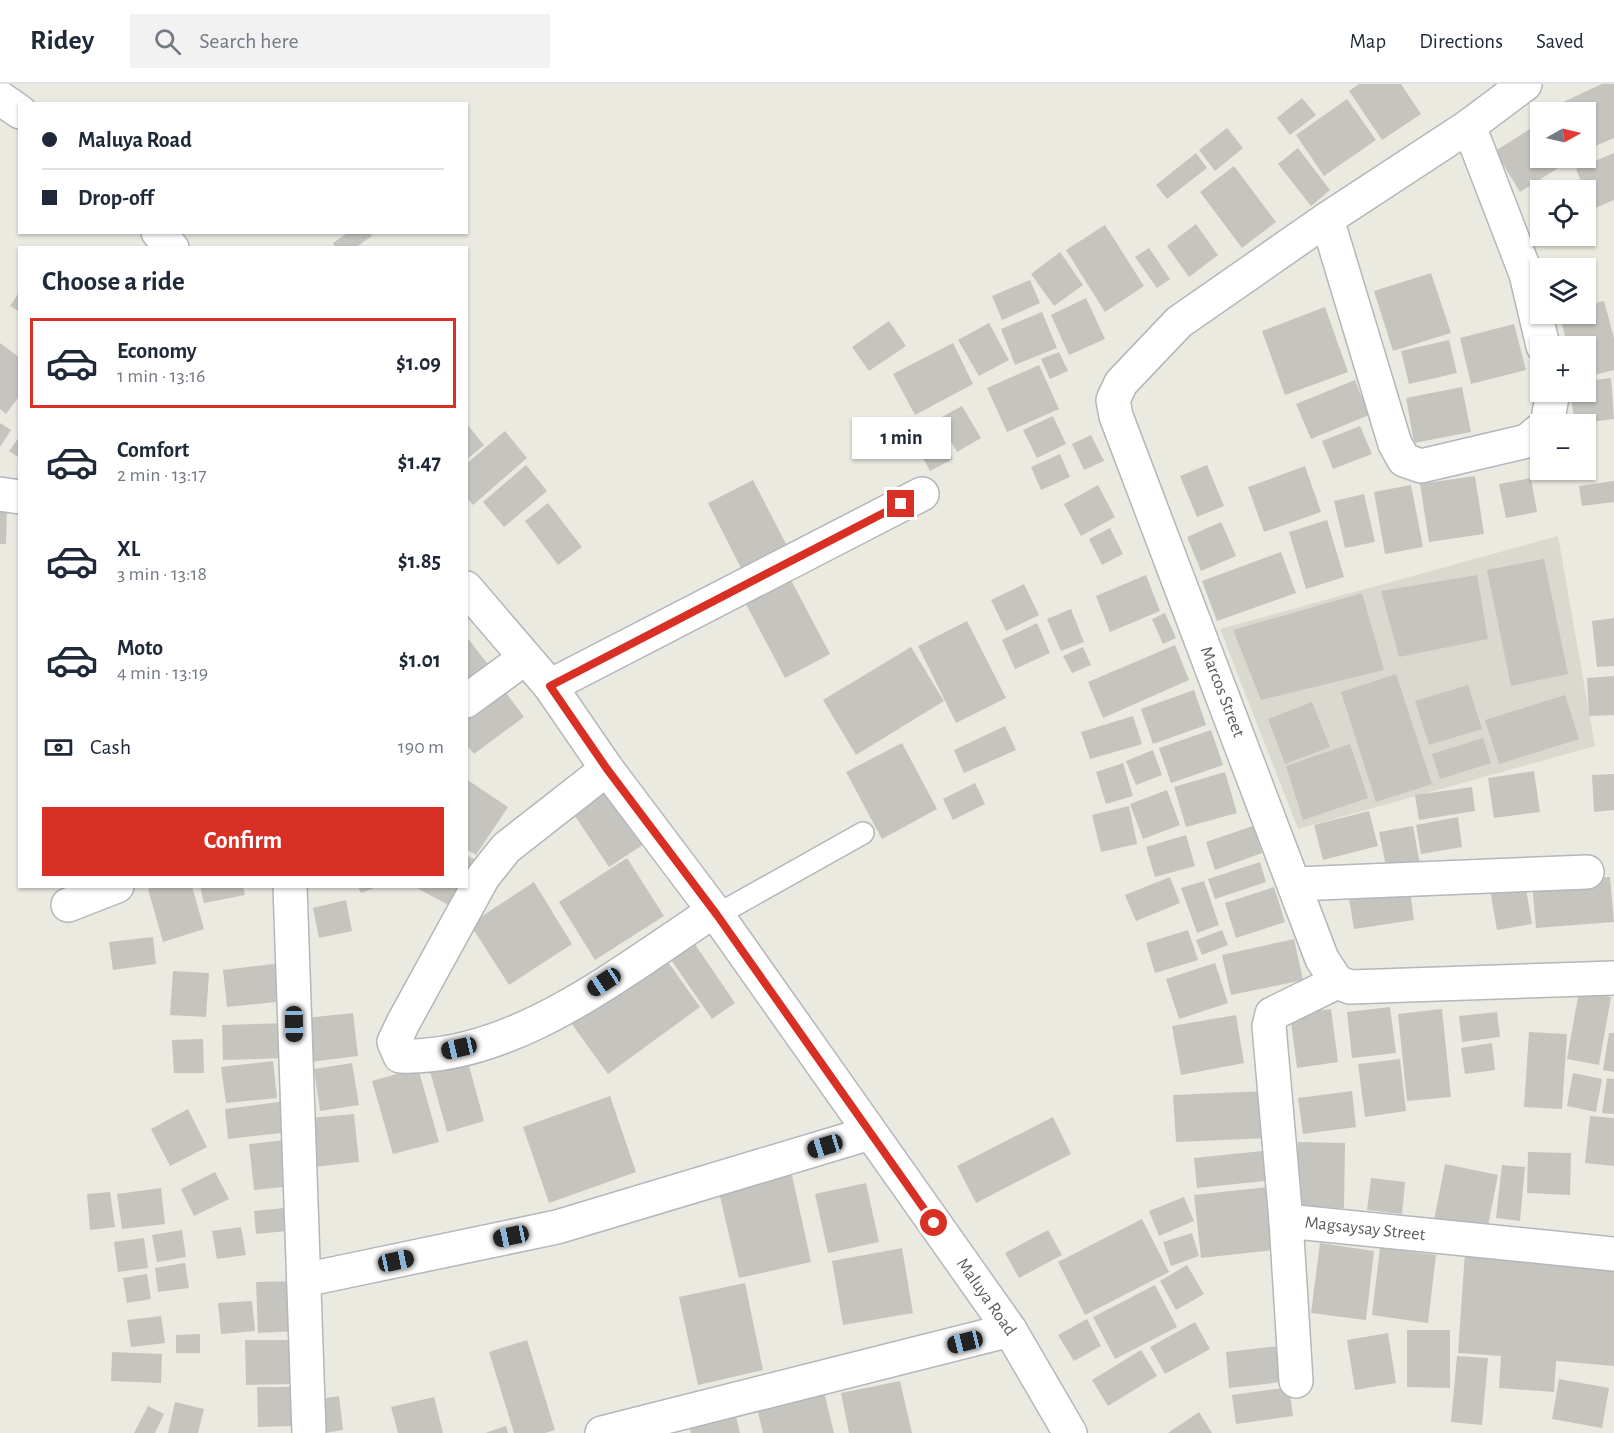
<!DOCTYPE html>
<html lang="en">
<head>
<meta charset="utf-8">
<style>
	:root { --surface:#fff; --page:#f2f2f3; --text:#1f2937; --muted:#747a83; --line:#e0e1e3; --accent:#d93025 }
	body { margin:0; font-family:"Alegreya Sans",sans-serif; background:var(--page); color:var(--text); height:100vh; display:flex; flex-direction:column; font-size:22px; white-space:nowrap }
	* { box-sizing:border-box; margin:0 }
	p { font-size:20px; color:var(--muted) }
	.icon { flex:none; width:33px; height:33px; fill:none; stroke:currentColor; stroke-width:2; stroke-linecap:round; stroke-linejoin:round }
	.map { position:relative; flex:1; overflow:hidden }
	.drawer { position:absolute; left:18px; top:162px; width:450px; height:642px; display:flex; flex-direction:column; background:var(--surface); border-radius:0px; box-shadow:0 2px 4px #0004 }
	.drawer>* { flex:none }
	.top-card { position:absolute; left:18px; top:18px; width:450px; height:132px; border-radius:0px; box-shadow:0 2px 4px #0004; display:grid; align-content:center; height:132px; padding:0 24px; background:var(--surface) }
	.needle { width:39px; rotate:82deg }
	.buttons { position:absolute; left:1530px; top:18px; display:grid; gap:12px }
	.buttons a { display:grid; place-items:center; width:66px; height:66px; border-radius:0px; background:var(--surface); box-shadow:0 2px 4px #0004; font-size:30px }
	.end { position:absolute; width:27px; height:27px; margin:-14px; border:8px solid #d93025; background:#fff; box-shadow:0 0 0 3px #fff }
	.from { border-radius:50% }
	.bubble { position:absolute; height:42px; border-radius:0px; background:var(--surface); box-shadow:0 2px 4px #0004; font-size:20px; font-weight:700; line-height:42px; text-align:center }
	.car { position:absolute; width:18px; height:36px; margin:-18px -9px; border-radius:8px; box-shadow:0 0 4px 2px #0007; background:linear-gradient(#222 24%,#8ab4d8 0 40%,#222 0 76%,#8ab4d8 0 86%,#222 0) }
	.top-card b { display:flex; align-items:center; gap:21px; height:57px; font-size:22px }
	.top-card b+b { border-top:2px solid var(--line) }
	.top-card i { width:15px; height:15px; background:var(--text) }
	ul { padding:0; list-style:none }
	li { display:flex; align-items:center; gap:18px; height:90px; margin:0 12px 9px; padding:0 12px; border:3px solid transparent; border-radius:0px }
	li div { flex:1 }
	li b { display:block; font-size:22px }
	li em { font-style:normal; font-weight:700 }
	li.active { border-color:var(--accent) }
	li>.icon { width:54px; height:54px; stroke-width:1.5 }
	h2 { padding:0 24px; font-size:27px; line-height:72px }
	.pay { display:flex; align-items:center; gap:15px; height:66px; padding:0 24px; font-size:22px }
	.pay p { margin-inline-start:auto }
	.action { display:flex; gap:12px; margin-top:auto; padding:12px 24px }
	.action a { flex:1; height:69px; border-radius:0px; background:var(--accent); color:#fff; font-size:24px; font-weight:700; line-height:69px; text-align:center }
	header { display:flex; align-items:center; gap:36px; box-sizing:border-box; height:84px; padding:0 30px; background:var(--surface); border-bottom:2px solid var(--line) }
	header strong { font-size:28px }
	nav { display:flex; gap:33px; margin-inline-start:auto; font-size:21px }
	.search { width:420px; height:54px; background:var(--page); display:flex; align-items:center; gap:15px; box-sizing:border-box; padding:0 21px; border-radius:0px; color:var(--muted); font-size:22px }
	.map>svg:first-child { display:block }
</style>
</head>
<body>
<header>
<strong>Ridey</strong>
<div class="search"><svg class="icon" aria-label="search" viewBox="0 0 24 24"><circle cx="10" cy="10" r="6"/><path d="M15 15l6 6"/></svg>Search here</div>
<nav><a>Map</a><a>Directions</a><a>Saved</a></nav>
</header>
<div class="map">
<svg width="1614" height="1349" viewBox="0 0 1614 1349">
	<rect width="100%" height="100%" fill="#ebeae1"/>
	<polygon fill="#dad9d0" points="1558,452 1595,662 1298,745 1220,545"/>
	<g fill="#c6c4be">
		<polygon points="1359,0 1401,0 1421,30 1382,56 1349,7"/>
		<polygon points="1602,0 1614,0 1614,54 1586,66 1586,28 1567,28 1563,18"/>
		<polygon points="1302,14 1316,31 1290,51 1277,34"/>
		<polygon points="1347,15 1376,56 1324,92 1296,51"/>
		<polygon points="1538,40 1540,44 1540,74 1558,74 1563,81 1520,108 1495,67"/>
		<polygon points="1227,44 1243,64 1215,87 1199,66"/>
		<polygon points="1298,64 1330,106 1311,122 1278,80"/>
		<polygon points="1196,69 1207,84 1167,115 1156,101"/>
		<polygon points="1614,69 1614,116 1593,125 1576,85"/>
		<polygon points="1234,82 1276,138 1242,164 1200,108"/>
		<polygon points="1196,140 1218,171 1189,193 1167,162"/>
		<polygon points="1105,141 1144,202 1105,228 1066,166"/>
		<polygon points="349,148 370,148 372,152 355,164 336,164 333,159"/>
		<polygon points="1149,164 1170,195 1157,204 1135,173"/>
		<polygon points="1060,168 1083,201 1054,222 1031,190"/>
		<polygon points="1431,189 1451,249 1393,267 1374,207"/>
		<polygon points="1030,196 1040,219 1002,236 992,212"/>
		<polygon points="20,207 20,228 10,222"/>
		<polygon points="1086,214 1105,255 1069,271 1051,231"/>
		<polygon points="1604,217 1614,254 1614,286 1586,293 1586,262 1568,262 1559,230 1586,230 1586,221"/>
		<polygon points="1325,223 1348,288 1285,311 1262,247"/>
		<polygon points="1042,228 1057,264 1015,281 1001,245"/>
		<polygon points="889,237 906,262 869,287 852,263"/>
		<polygon points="989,239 1009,276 979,292 958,256"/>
		<polygon points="1514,240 1526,286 1471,300 1460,254"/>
		<polygon points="1449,256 1457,289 1409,300 1401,267"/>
		<polygon points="0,259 20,274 20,311 6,330 0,325"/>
		<polygon points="953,259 973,300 915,331 893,290"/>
		<polygon points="1059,268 1068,287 1050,295 1041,275"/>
		<polygon points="1039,281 1059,325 1007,348 987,304"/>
		<polygon points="1611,294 1614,335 1575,340 1570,308 1586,308 1586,297"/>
		<polygon points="1355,296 1369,331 1311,355 1296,320"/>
		<polygon points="1462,303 1471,348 1414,359 1406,314"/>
		<polygon points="962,322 981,354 957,368 938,335"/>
		<polygon points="1053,332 1066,360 1037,374 1023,346"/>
		<polygon points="932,337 953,375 930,387 910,350"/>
		<polygon points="0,339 11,346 0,363"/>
		<polygon points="466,339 484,361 466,376"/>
		<polygon points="1360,342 1372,370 1333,385 1322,357"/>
		<polygon points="505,347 527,374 473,421 466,413 466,380"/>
		<polygon points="1091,351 1104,377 1084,386 1072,360"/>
		<polygon points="20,352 20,374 9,367"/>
		<polygon points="1060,370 1070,393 1041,406 1031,383"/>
		<polygon points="526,381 547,407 504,443 483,418"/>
		<polygon points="1207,381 1224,422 1197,433 1180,392"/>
		<polygon points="1305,382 1321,428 1264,448 1248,403"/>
		<polygon points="1475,392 1484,450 1429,458 1420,400"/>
		<polygon points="1531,394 1537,428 1506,434 1499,400"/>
		<polygon points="753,396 786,460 741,484 708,419"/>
		<polygon points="1614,397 1614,418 1582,422 1579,402"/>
		<polygon points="1098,401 1115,433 1081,452 1064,420"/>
		<polygon points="1411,401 1423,463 1385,470 1374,408"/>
		<polygon points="1364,410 1375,458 1345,464 1334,417"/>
		<polygon points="548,419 582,463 558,481 525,437"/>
		<polygon points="0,420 7,421 6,460 0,460"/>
		<polygon points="1327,436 1344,493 1306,505 1289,448"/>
		<polygon points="1221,438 1236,472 1201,487 1187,453"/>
		<polygon points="1110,444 1123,470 1102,481 1089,455"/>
		<polygon points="1281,468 1296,509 1217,537 1202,497"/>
		<polygon points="1544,475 1568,590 1511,602 1487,486"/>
		<polygon points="1146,491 1160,527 1110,548 1096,512"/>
		<polygon points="1477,491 1488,555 1399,573 1381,507"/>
		<polygon points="791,496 830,570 785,594 746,520"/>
		<polygon points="1024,500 1039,531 1006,547 991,516"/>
		<polygon points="1362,509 1384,586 1261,616 1233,546"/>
		<polygon points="1071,525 1084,558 1061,567 1047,535"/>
		<polygon points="1165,529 1176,554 1163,560 1152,535"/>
		<polygon points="1614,534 1614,582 1597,583 1592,537"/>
		<polygon points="967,537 1006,614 956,639 918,562"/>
		<polygon points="1037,539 1050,569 1015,585 1002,556"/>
		<polygon points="466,552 490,583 466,602"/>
		<polygon points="1175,561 1189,596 1103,634 1088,598"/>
		<polygon points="911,563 944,617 856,671 823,616"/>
		<polygon points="1083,563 1091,581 1072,589 1063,572"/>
		<polygon points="1396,590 1432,700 1376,718 1341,608"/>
		<polygon points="1614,592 1614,631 1589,632 1587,594"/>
		<polygon points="1468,601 1482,645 1429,661 1415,617"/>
		<polygon points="502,603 524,633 474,670 466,660 466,629"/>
		<polygon points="1194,606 1206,641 1153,660 1141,625"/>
		<polygon points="1565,611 1579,655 1499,680 1485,636"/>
		<polygon points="1312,618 1330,663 1285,680 1268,635"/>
		<polygon points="1133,632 1142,660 1090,675 1081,648"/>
		<polygon points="1005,642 1016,666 964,689 954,666"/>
		<polygon points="1211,646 1223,681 1171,699 1159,664"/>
		<polygon points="1483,654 1491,679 1440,695 1432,670"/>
		<polygon points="902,659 937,725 882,755 846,688"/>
		<polygon points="1350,660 1368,714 1303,736 1286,682"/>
		<polygon points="1153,666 1162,691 1136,701 1126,677"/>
		<polygon points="1123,679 1133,712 1106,720 1096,688"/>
		<polygon points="1534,687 1540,728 1494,734 1488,694"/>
		<polygon points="1225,688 1237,729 1186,743 1174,703"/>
		<polygon points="1614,690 1614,726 1594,728 1592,691"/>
		<polygon points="466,695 508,723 476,771 466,765"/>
		<polygon points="975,699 985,720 953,736 943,715"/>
		<polygon points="606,703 644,760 609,783 571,726"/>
		<polygon points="1472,703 1475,727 1419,736 1415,711"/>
		<polygon points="1167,706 1180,741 1143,755 1130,720"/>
		<polygon points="1129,722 1137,760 1101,768 1092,731"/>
		<polygon points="1369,727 1378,762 1323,776 1314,741"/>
		<polygon points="1458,733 1462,763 1421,770 1416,741"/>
		<polygon points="1253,742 1262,769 1215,786 1206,758"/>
		<polygon points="1413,742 1421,786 1388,792 1379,748"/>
		<polygon points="1186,751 1195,782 1155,793 1146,763"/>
		<polygon points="466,771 482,779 458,826 413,802 466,802"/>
		<polygon points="627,774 664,832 595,876 559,818"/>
		<polygon points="1260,778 1266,798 1215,815 1208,795"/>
		<polygon points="1170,793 1180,819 1136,837 1125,811"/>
		<polygon points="1610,793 1614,838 1536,844 1532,799"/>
		<polygon points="1204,797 1219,841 1197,849 1181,804"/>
		<polygon points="534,798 572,860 509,901 470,840"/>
		<polygon points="1409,799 1414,836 1354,845 1348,809"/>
		<polygon points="1525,799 1532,840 1497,846 1490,806"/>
		<polygon points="155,802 192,802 204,845 163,858 148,805"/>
		<polygon points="200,802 243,802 245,811 204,819"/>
		<polygon points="358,803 377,803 361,809"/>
		<polygon points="1274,803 1285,838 1236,854 1225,819"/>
		<polygon points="346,816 352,847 319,854 313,824"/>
		<polygon points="1188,846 1198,876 1155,889 1146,859"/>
		<polygon points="1222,846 1228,861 1202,871 1196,856"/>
		<polygon points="688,850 735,919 712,935 665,867"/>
		<polygon points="153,853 156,880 113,886 109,858"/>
		<polygon points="1294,855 1303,896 1231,911 1222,871"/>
		<polygon points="663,871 700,923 608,990 571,939"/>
		<polygon points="282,879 286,917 227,923 223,886"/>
		<polygon points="1215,879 1228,919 1179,935 1166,895"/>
		<polygon points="173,887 209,889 206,933 170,931"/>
		<polygon points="1579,907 1611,913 1599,981 1567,975"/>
		<polygon points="1390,923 1396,969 1352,974 1347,928"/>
		<polygon points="1331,925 1338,978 1297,984 1290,930"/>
		<polygon points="1442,925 1451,1013 1407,1017 1398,930"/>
		<polygon points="1497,928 1500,953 1462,958 1459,932"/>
		<polygon points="353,929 358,972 310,978 305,934"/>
		<polygon points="1236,931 1244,979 1181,991 1172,942"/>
		<polygon points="286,939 287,974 223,976 222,941"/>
		<polygon points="1529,948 1567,950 1562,1025 1524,1023"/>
		<polygon points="1609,949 1614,949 1614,988 1603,986"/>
		<polygon points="203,955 204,989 174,989 172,956"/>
		<polygon points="1492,959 1495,986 1465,990 1461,964"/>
		<polygon points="467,974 484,1037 447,1048 429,984"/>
		<polygon points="1400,975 1406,1027 1365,1033 1358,980"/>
		<polygon points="273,977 277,1014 226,1019 221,983"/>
		<polygon points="352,979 359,1021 320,1027 314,985"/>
		<polygon points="418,984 439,1058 393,1070 372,997"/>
		<polygon points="1573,989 1602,995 1596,1028 1567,1022"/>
		<polygon points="1607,994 1614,995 1614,1030 1602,1029"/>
		<polygon points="1266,1007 1269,1054 1176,1058 1173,1011"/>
		<polygon points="1352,1007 1356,1043 1303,1050 1298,1014"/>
		<polygon points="610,1012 636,1088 549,1119 523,1043"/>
		<polygon points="286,1017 290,1048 228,1055 225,1025"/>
		<polygon points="188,1025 207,1063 170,1082 151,1045"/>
		<polygon points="354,1030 359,1078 314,1083 309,1034"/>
		<polygon points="1590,1032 1614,1034 1614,1082 1585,1079"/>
		<polygon points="1053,1033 1071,1070 976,1119 957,1082"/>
		<polygon points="286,1056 292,1102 254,1106 249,1060"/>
		<polygon points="1298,1058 1345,1059 1344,1124 1295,1123"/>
		<polygon points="1272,1066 1275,1096 1197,1104 1194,1074"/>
		<polygon points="1528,1068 1571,1069 1570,1111 1527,1109"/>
		<polygon points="1445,1080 1498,1091 1487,1147 1434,1136"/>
		<polygon points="1502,1081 1525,1083 1520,1137 1496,1134"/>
		<polygon points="215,1088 229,1115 194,1132 181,1105"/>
		<polygon points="792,1091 811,1178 739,1194 719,1108"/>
		<polygon points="1371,1094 1405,1098 1402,1130 1367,1126"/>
		<polygon points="866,1099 879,1158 828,1169 815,1110"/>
		<polygon points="1277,1102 1283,1165 1201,1174 1194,1111"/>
		<polygon points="161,1104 165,1140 122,1145 117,1110"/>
		<polygon points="110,1108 115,1143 90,1146 87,1110"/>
		<polygon points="1184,1113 1194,1137 1159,1152 1149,1127"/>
		<polygon points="284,1124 287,1147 256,1150 254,1127"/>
		<polygon points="1142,1135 1169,1188 1085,1231 1058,1178"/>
		<polygon points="241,1143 246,1171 217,1175 212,1147"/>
		<polygon points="182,1146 186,1173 157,1178 152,1151"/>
		<polygon points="1048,1146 1062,1171 1019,1194 1005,1169"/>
		<polygon points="1192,1149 1199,1172 1171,1182 1163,1158"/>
		<polygon points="144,1154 148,1184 118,1188 114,1158"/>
		<polygon points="1320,1159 1374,1167 1366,1236 1311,1229"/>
		<polygon points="902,1164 913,1229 843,1241 832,1177"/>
		<polygon points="1380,1164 1436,1171 1428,1239 1372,1231"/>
		<polygon points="1465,1168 1614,1180 1614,1282 1556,1277 1554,1308 1499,1304 1501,1272 1458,1269"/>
		<polygon points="185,1179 189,1204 158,1208 155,1184"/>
		<polygon points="1187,1181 1204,1210 1176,1226 1160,1197"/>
		<polygon points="147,1190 151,1215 127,1219 123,1194"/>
		<polygon points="294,1197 296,1247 258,1249 256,1198"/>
		<polygon points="745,1199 763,1286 698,1301 679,1213"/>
		<polygon points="1155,1201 1177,1243 1115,1275 1093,1233"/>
		<polygon points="252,1217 255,1247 221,1250 218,1219"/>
		<polygon points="161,1232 165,1259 131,1263 127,1236"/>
		<polygon points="1087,1235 1101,1262 1074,1277 1058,1251"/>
		<polygon points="1195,1238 1210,1265 1165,1290 1150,1263"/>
		<polygon points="1407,1246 1450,1246 1450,1304 1407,1303"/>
		<polygon points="1388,1249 1396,1299 1355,1306 1347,1256"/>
		<polygon points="200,1250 200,1269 176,1269 176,1251"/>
		<polygon points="245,1256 294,1256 295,1300 246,1301"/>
		<polygon points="527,1256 555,1346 545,1349 514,1349 489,1268"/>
		<polygon points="1288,1261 1291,1297 1229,1304 1226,1268"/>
		<polygon points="1141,1266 1157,1292 1108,1322 1092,1296"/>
		<polygon points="112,1268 162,1270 161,1299 111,1297"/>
		<polygon points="1457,1272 1488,1274 1482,1341 1451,1338"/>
		<polygon points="1559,1295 1609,1304 1602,1344 1552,1335"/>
		<polygon points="900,1297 912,1349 849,1349 841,1309"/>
		<polygon points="257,1303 292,1303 292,1342 258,1343"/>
		<polygon points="1289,1303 1293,1332 1236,1340 1232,1311"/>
		<polygon points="824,1308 834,1349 763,1349 757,1324"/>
		<polygon points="339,1312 343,1346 325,1349 320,1315"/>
		<polygon points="434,1313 443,1349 398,1349 391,1323"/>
		<polygon points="175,1318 204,1325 198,1349 168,1349"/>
		<polygon points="148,1322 164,1330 155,1349 134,1349"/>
		<polygon points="1199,1328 1212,1349 1168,1349"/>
		<polygon points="736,1332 740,1349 691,1349 689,1342"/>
		<polygon points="506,1342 508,1349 485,1349"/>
	</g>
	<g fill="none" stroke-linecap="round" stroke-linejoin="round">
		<defs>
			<polyline id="lane" points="717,831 863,749"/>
			<g id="street">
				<polyline points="1469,42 1526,190 1543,262"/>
				<polyline points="1327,135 1395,360 1404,376 1421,382 1527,357 1540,346"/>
				<polyline points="1547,340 1553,308"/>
				<polyline points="0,410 20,413"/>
				<polyline points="550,602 922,410"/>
				<polyline points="466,617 525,574"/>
				<path d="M607,685L506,764L483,793L403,939L394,958L400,972C514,976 622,887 714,827"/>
				<polyline points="1295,800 1587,788"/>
				<polyline points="290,802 309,1349"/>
				<polyline points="68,821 117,802"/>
				<polyline points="1337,898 1322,875 1116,332 1113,316 1121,299 1179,238 1327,135 1469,42 1525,0"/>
				<polyline points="1337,898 1350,903 1614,894"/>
				<polyline points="1286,1137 1614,1170"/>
				<polyline points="304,1196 557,1143 870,1049"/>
				<polyline points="1296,1297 1286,1137 1269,942 1272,930 1337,898"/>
				<polyline points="602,1349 1010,1246"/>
			</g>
			<g id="secondary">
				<polyline points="0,14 20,28"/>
				<polyline points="158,148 172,164"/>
				<polyline points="466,504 550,602 607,685 717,831 1010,1246 1070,1349"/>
			</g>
		</defs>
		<use href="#lane" stroke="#b4b6ba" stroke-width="24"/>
		<use href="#street" stroke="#b4b6ba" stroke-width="36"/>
		<use href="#secondary" stroke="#b5b7bc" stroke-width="36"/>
		<use href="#lane" stroke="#fff" stroke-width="21"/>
		<use href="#street" stroke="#fff" stroke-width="33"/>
		<use href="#secondary" stroke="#fff" stroke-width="33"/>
	</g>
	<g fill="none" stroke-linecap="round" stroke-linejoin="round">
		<polyline stroke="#d93025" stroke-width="8" points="901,420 550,602 607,685 717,831 934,1139"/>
	</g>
	<g text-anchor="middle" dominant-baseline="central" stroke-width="4.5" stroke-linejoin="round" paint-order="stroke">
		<g font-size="18" fill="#5a5c60" stroke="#fff">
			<text transform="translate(1222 608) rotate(69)">Marcos Street</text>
			<text transform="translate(1365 1145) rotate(6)">Magsaysay Street</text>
			<text transform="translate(986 1213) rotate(55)">Maluya Road</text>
		</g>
	</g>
</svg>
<div class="buttons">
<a><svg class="needle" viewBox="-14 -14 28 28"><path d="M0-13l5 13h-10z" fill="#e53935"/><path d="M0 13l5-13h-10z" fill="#747a83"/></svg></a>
<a><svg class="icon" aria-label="locate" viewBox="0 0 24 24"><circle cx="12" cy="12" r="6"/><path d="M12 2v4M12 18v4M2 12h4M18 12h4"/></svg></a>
<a><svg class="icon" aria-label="layers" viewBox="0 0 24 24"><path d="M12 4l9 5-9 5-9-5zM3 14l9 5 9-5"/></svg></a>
<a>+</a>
<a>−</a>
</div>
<i class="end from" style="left:934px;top:1139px"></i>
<i class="end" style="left:901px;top:420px"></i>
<div class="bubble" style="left:852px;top:333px;width:99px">1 min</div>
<i class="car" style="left:604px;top:898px;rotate:237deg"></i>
<i class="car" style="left:294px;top:940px;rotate:179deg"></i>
<i class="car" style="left:459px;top:964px;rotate:257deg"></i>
<i class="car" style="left:825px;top:1062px;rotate:253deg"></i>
<i class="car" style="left:511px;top:1152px;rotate:258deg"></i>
<i class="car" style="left:396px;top:1177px;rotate:78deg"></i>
<i class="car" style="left:965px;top:1258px;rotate:256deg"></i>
<div class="top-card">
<b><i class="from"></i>Maluya Road</b>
<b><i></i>Drop-off</b>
</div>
<section class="drawer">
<h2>Choose a ride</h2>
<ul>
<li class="active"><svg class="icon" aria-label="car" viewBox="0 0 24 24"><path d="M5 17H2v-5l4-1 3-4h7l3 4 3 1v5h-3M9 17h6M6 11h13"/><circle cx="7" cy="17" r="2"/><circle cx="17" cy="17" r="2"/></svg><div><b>Economy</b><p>1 min · 13:16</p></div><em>$1.09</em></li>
<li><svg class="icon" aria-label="car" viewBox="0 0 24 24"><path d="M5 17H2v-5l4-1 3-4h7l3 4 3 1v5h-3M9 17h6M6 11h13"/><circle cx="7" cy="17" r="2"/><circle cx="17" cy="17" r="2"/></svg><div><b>Comfort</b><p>2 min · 13:17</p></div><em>$1.47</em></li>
<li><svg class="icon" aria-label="car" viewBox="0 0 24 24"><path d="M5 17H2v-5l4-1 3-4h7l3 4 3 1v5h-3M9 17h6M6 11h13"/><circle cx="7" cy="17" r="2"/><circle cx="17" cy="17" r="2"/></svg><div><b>XL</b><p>3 min · 13:18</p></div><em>$1.85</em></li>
<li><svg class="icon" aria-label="car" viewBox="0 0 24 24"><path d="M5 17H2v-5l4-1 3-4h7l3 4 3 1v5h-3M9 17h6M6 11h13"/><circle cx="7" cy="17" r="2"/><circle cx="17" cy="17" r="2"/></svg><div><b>Moto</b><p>4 min · 13:19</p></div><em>$1.01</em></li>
</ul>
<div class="pay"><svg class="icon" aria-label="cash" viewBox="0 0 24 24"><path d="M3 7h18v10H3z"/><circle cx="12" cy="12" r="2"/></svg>Cash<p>190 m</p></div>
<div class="action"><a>Confirm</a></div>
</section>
</div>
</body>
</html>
